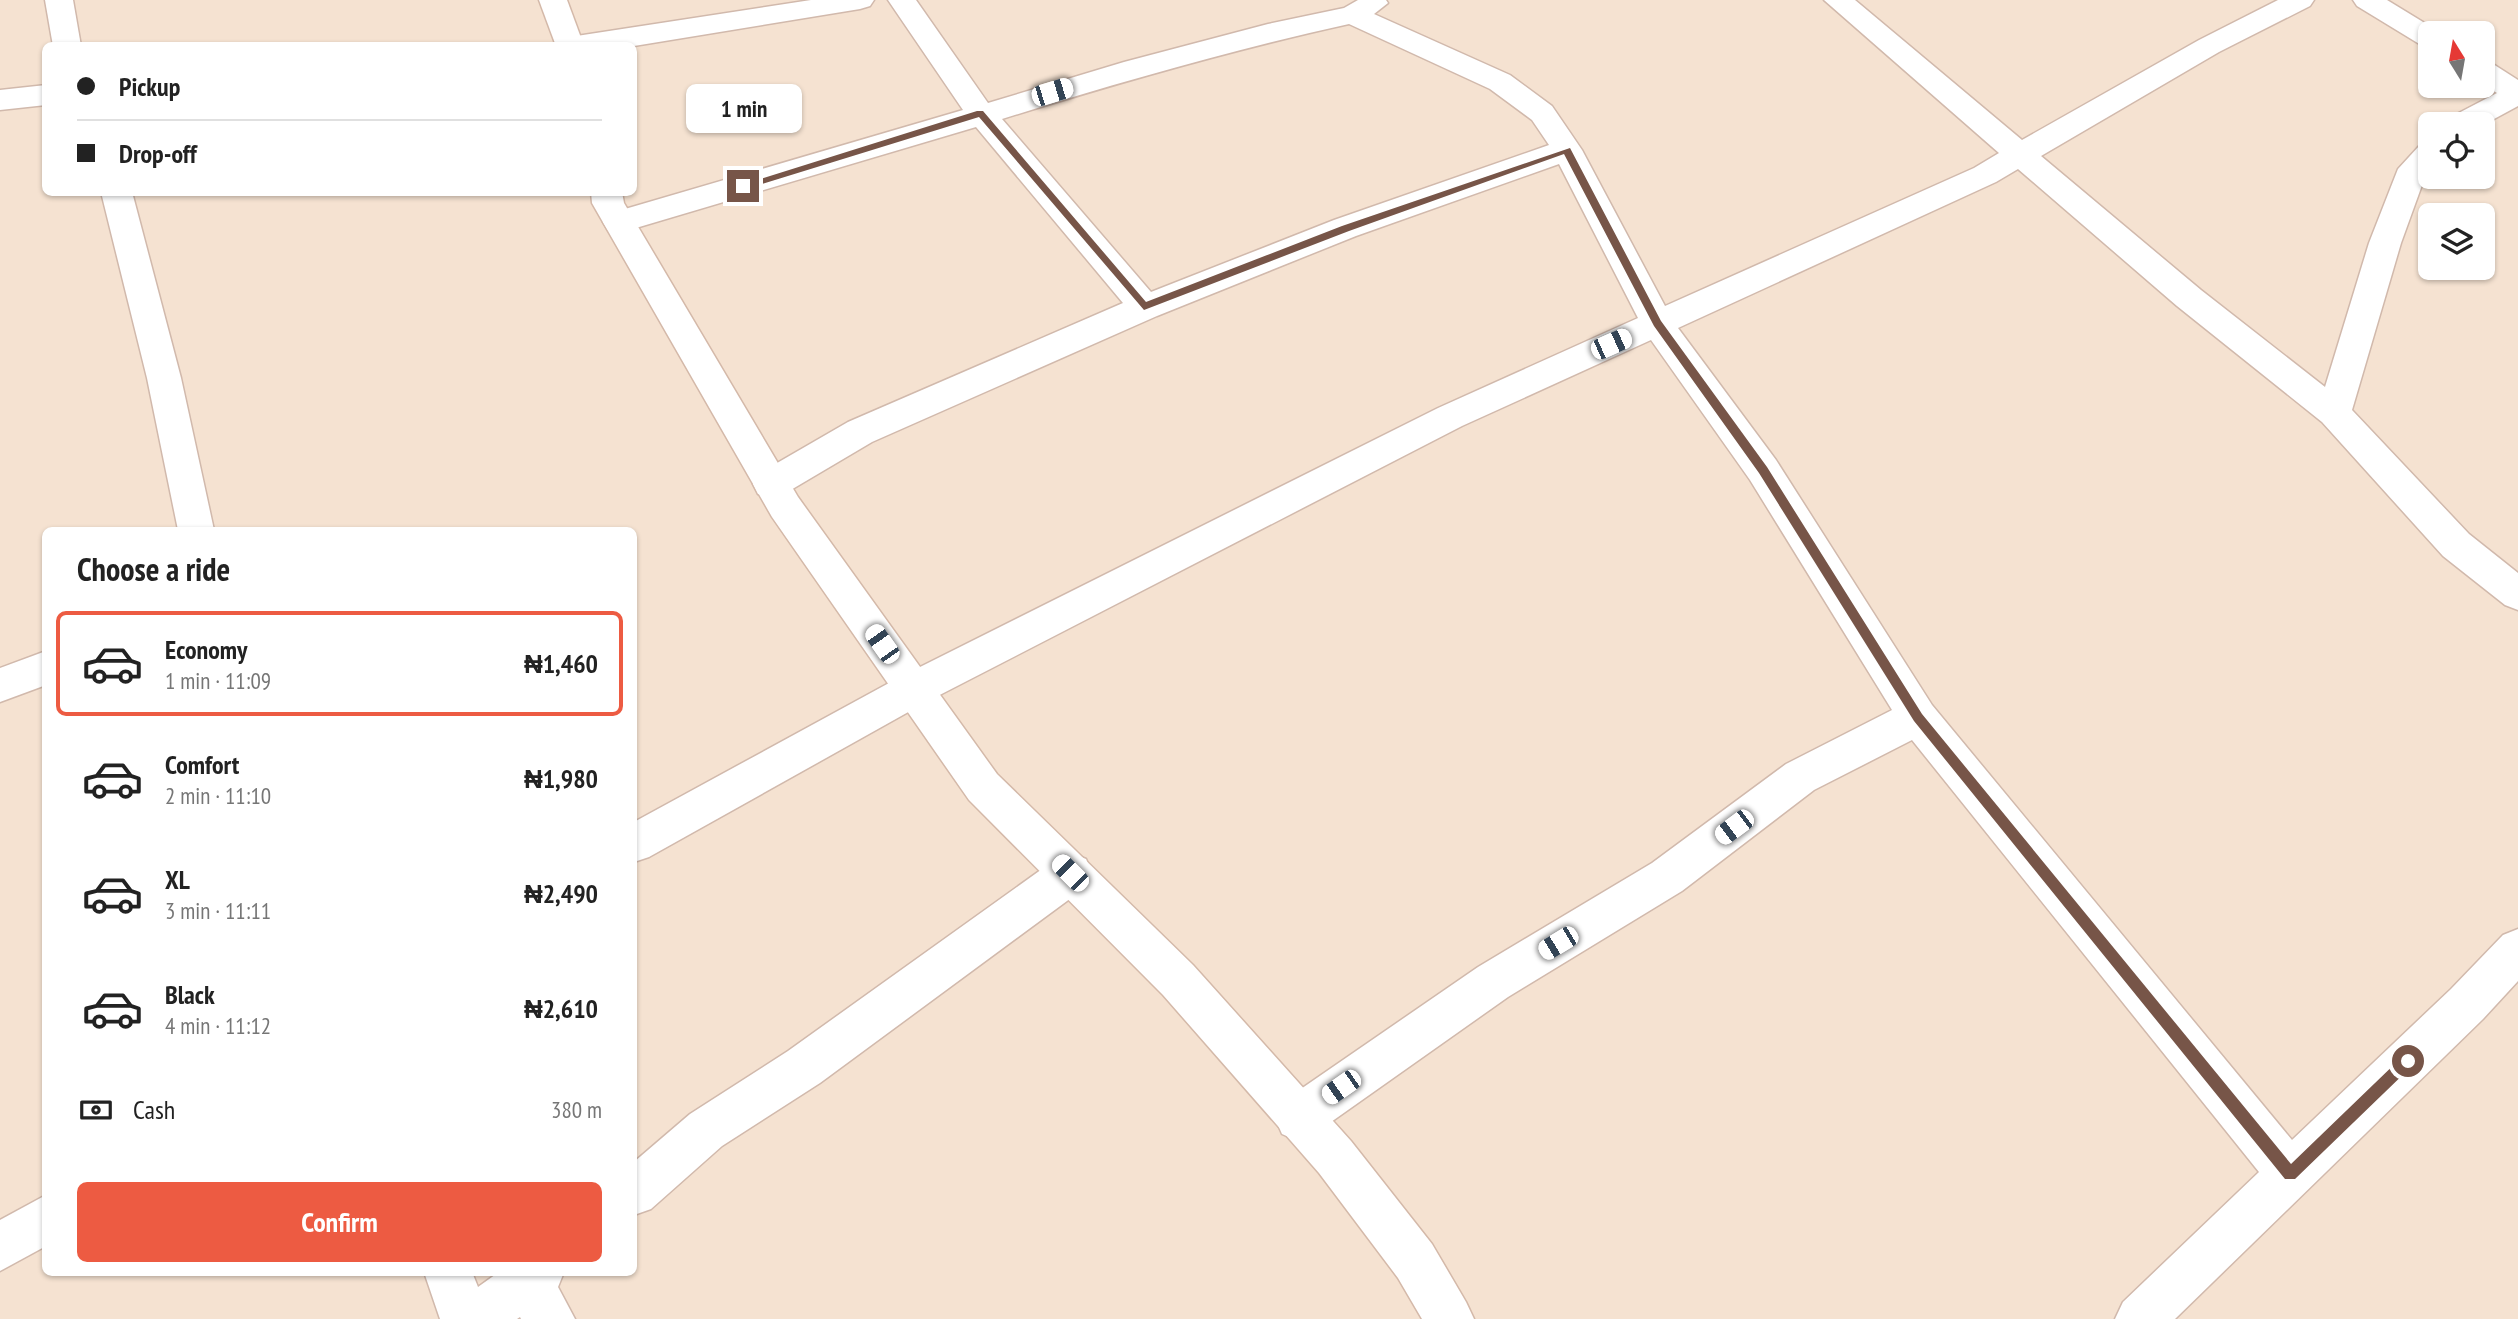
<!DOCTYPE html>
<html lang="en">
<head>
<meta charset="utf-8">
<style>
	:root { --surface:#fff; --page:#f2f2f2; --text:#222; --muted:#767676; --line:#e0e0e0; --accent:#ed5b42 }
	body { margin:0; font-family:"PT Sans Narrow",sans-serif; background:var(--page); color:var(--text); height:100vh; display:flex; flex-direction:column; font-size:26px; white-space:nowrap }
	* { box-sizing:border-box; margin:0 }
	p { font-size:23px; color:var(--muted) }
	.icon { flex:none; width:38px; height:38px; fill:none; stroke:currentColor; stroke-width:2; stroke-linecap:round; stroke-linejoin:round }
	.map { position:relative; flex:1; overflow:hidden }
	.sheet { position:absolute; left:42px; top:527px; width:595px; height:749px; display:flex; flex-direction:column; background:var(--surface); border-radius:10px; box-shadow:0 2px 5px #0004 }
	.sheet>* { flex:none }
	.banner { position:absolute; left:42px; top:42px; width:595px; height:154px; border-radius:10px; box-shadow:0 2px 5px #0004; display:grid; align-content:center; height:154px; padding:0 35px; background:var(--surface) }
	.needle { width:46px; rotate:349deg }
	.controls { position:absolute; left:2418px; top:21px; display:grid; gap:14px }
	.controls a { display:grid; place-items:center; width:77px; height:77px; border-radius:10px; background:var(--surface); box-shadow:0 2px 5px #0004; font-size:35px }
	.end { position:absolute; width:32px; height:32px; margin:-16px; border:9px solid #775548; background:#fff; box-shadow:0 0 0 4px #fff }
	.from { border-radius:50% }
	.bubble { position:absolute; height:49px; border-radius:10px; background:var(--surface); box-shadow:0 2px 5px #0004; font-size:23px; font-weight:700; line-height:49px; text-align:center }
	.car { position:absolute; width:21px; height:42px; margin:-21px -10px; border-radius:9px; box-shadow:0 0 5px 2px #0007; background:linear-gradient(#fff 24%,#345 0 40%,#fff 0 76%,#345 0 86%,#fff 0) }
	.banner b { display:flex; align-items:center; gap:24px; height:66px; font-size:26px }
	.banner b+b { border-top:2px solid var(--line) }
	.banner i { width:18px; height:18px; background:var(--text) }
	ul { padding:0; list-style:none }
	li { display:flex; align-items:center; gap:21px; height:105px; margin:0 14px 10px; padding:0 21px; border:4px solid transparent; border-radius:10px }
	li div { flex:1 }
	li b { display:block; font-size:26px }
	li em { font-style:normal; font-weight:700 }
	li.on { border-color:var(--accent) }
	li>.icon { width:63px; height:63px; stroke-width:1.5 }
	h2 { padding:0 35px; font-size:32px; line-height:84px }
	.pay { display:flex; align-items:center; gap:18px; height:77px; padding:0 35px; font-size:26px }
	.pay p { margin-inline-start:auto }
	.action { display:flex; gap:14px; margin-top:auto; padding:14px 35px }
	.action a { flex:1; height:80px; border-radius:10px; background:var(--accent); color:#fff; font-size:28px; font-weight:700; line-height:80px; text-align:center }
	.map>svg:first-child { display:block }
</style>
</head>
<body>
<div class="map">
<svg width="2518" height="1319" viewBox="0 0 2518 1319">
	<rect width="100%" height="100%" fill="#fdf1e3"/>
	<path fill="#f5e2d1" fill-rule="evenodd" d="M0,0H2518V1319H0ZM2431,33H2483V86H2431ZM46,46H634V192H46ZM2431,124H2483V177H2431ZM2431,215H2483V268H2431ZM46,530H634V1272H46Z"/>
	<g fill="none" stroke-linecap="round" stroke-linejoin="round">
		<defs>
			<g id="street">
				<polygon points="45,0 73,0 81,46 53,46"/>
				<polygon points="811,0 874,0 870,6 860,9 634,46 556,46 560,40 570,37"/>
				<path d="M888,0H916L988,103L1124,62L1268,24L1344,8L1358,0H1386L1388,3L1374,14L1510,75L1552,106L1582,150L1665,306L1974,168L1999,153L1824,0H1855L2022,140L2199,40L2278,0H2314L2310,6L2219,52L2041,156L2201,290L2325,387L2369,243L2398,169L2420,145L2431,142V170L2426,174L2401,243L2352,410L2469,534L2518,573V610L2505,605L2443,556L2322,422L2177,306L2018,169L1996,182L1678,328L1776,460L1932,705L2292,1140L2451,989L2503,935L2518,929V981L2483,1019L2175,1319H2115L2123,1302L2259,1172L1912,740L1814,790L1682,891L1508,997L1314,1134L1298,1141L1282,1134L1275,1118L1282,1102L1478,967L1652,863L1786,764L1892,710L1750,480L1651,340L1462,426L928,701L649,857L634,862V822L900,677L1438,408L1638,318L1559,164L1356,236L1157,316L872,442L784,494L771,498L758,494L753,484L758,474L848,422L1123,303L976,127L619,233L608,230L603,222L608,214L963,110ZM1349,24L1490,89L1532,120L1549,145L1334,220L1151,292L1002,119C1117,83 1231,50 1349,24Z"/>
				<polygon points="2353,0 2387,0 2441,33 2431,33 2431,48 2421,45 2357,6"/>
				<polygon points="2483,62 2493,64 2518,80 2518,106 2483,125 2447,124 2451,117 2497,93 2483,84"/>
				<polygon points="46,85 46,105 0,110 0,90"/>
				<polygon points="101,192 132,192 181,378 214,530 178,530 147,378"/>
				<polygon points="46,651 46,685 0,702 0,668"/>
				<polygon points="1071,853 1086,859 1092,873 1086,887 820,1083 722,1146 651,1209 634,1215 634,1162 690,1114 788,1051 1056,859"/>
				<polygon points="46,1195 46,1246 0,1271 0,1220"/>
				<polygon points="424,1272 472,1272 478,1287 499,1272 564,1272 558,1287 575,1319 521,1319 520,1317 517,1319 440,1319"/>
			</g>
			<g id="secondary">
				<polygon points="539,0 567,0 584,46 556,46"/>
				<polygon points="591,192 622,192 624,203 798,497 997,774 1193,965 1351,1141 1432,1244 1466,1302 1474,1319 1422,1319 1398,1278 1319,1173 1163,995 969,800 772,517 592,203"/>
			</g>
		</defs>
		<use href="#street" stroke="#d1b9ac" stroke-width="3"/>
		<use href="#secondary" stroke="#d4b9a9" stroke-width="3"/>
		<use href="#street" fill="#fff" fill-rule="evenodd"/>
		<use href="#secondary" fill="#fff" fill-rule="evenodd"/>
	</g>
	<polygon fill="#775548" points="977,111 983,111 1146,302 1342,226 1570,148 1661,321 1767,467 1922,714 2291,1164 2403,1056 2413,1056 2413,1065 2295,1179 2285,1179 1914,721 1759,473 1654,326 1564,154 1349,231 1144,310 979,117 746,189 738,186"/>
</svg>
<div class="controls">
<a><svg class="needle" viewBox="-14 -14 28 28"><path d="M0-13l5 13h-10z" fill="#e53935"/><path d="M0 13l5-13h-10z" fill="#767676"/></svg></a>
<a><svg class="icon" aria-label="locate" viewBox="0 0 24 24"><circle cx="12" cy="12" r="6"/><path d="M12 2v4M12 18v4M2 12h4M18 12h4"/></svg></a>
<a><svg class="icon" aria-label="layers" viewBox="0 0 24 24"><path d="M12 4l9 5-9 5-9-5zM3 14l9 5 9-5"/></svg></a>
</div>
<i class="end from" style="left:2408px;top:1061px"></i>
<i class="end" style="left:743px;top:186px"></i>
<div class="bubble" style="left:686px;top:84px;width:116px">1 min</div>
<i class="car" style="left:1052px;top:92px;rotate:73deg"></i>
<i class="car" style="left:1611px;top:344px;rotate:66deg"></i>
<i class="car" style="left:882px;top:644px;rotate:325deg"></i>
<i class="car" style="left:1734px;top:827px;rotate:233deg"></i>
<i class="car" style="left:1070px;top:873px;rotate:315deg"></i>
<i class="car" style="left:1558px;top:943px;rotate:239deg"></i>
<i class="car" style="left:1341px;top:1087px;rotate:235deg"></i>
<div class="banner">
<b><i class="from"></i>Pickup</b>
<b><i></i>Drop-off</b>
</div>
<section class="sheet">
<h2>Choose a ride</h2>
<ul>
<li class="on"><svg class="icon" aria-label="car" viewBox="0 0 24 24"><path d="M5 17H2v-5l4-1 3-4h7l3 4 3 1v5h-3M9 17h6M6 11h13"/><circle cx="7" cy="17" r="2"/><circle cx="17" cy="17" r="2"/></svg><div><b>Economy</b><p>1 min · 11:09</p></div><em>₦1,460</em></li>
<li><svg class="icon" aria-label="car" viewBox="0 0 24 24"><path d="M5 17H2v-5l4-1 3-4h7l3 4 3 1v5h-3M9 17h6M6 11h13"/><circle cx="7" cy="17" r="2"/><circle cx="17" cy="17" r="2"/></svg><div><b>Comfort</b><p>2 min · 11:10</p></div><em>₦1,980</em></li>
<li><svg class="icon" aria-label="car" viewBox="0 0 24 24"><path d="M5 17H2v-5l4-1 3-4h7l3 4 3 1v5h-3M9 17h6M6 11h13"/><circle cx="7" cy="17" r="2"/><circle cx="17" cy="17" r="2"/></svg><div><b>XL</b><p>3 min · 11:11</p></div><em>₦2,490</em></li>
<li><svg class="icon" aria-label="car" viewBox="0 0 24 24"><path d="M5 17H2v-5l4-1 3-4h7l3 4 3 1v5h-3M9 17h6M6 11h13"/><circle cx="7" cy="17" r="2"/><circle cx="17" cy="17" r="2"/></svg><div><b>Black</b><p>4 min · 11:12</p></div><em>₦2,610</em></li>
</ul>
<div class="pay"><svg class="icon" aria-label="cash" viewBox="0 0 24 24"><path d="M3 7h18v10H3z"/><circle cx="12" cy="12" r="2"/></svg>Cash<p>380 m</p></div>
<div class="action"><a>Confirm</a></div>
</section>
</div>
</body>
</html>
